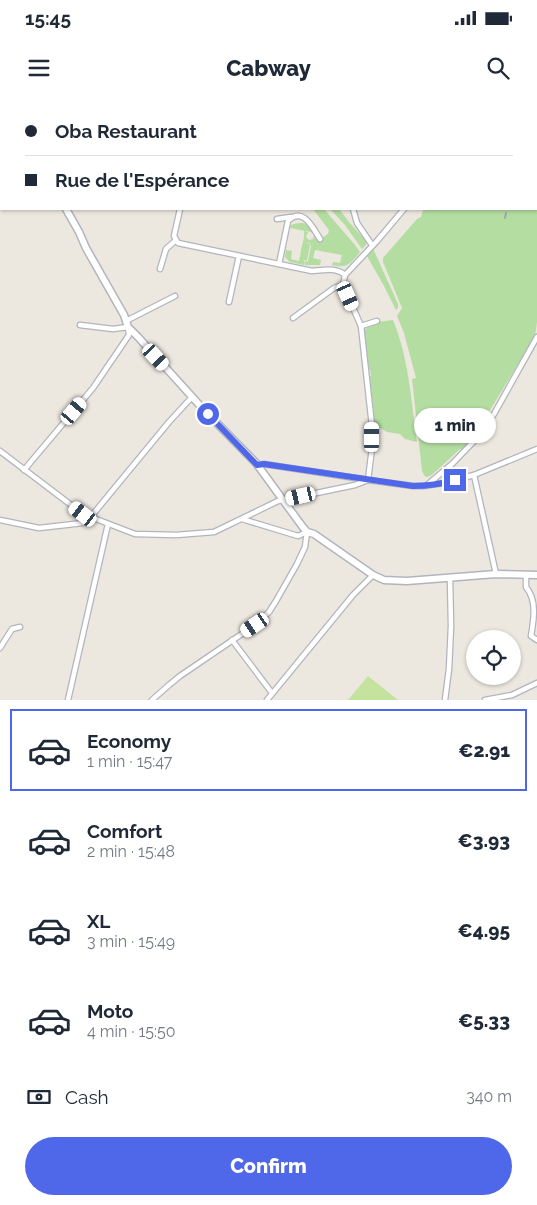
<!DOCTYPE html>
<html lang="en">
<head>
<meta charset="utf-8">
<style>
	:root { --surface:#fff; --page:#f2f2f3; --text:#1f2937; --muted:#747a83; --line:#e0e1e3; --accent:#4f67e9 }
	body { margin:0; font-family:Raleway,sans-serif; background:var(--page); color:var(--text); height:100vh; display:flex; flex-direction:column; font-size:19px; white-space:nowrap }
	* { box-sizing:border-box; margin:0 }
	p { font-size:16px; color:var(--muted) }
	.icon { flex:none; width:28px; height:28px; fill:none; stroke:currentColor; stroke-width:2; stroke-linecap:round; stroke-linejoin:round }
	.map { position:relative; height:600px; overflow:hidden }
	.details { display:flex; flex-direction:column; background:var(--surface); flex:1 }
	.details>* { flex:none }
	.guide { position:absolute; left:0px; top:0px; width:538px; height:110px; box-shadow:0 1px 4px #0004; display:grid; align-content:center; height:110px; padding:0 25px; background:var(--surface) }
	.buttons { position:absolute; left:466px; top:530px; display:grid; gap:10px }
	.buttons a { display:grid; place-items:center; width:55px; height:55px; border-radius:50%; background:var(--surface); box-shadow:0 1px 4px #0004; font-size:25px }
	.end { position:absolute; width:22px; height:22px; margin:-11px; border:6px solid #4f67e9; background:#fff; box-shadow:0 0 0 2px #fff }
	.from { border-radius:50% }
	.bubble { position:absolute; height:35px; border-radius:18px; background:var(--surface); box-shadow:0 1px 4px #0004; font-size:16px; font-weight:800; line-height:35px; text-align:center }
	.car { position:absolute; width:15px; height:30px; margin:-15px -8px; border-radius:6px; box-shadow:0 0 4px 1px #0007; background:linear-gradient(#fff 24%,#345 0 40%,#fff 0 76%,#345 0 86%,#fff 0) }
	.guide b { display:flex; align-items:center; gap:18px; height:48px; font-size:19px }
	.guide b+b { border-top:1px solid var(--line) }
	.guide i { width:12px; height:12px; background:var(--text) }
	ul { padding:9px 0 0; list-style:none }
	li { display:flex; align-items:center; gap:15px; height:82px; margin:0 10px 8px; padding:0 15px; border:2px solid transparent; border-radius:0px }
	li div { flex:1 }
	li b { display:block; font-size:19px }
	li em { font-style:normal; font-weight:800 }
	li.current { border-color:var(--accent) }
	li>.icon { width:45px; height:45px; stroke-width:1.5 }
	.pay { display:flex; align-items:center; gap:12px; height:55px; padding:0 25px; font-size:19px }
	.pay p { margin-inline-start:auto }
	.primary-button { display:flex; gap:10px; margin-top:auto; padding:10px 25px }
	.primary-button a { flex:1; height:58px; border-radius:30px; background:var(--accent); color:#fff; font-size:20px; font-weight:800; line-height:58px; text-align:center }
	.status { display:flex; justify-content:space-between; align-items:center; height:35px; padding:0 25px; background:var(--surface); direction:ltr }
	.status svg { height:14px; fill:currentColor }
	header { display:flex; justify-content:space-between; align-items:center; height:65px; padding:0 25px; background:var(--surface); font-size:22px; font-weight:800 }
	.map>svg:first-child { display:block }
</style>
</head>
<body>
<div class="status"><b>15:45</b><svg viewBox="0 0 49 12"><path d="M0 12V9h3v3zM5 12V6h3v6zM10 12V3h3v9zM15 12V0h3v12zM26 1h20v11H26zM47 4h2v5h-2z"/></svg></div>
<header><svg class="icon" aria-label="menu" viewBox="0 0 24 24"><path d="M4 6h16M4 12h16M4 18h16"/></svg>Cabway<svg class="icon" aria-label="search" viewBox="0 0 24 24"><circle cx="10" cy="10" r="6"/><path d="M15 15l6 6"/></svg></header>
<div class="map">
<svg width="537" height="600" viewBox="0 0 537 600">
	<rect width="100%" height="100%" fill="#ece7df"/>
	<g fill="#b4dda1">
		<polygon points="537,36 537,222 535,236 478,330 464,349 460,349 434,373 430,376 426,377 424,375 422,371 412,279 416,278 404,233 397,216 402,208 383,162 383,158 417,119 421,117 423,110 425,109 430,110 438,109 536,109"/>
		<path d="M313,109H324L355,145L360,152C351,163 347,169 332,165L333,162L340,163L342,155L315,150L313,158L321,160L320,165H305V162L308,161L311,146L309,142L306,144L309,143L310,145L307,160L306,161L303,159L305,162L304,165L290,162L285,157L286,150L292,151L291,159L299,161L301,151V150C302,144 305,138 304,131L308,132L306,137L309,140L313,139L314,134L311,132L290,128L291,125C297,123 303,122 308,125L319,140L328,134L329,130Z"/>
		<polygon points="330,109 339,109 349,122 366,141 366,145 362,149 345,125"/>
		<polygon points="373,149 376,155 398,204 398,208 396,210 384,186 367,156"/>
		<path d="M393,220C409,259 411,300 417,342L405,339L400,334L387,332L375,325L370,277L371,276L370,269H369L364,233L365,229L378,222Z"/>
	</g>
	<polygon fill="#c4e39e" points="368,576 398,600 348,600"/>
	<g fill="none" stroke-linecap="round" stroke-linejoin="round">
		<defs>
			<g id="street">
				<polyline points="8,0 9,1"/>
				<polyline points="242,0 243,1"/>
				<polyline points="0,1 1,0"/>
				<polyline points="33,1 33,0"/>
				<polyline points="536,32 537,32"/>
				<path d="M180,109L174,136L178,143L312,171C323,170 336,167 345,175"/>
				<polyline points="353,109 357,123 372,145"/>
				<polyline points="277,119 291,117"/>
				<path d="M279,164L288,121C303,106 313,128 320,139"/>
				<polyline points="160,169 166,149 176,140"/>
				<polyline points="229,202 239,156"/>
				<polyline points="293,218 334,188 343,185"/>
				<polyline points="126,221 175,196"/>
				<polyline points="361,226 377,221"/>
				<polyline points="0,351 83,414 135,434 176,435 214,432 278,401 355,385 368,380"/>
				<polyline points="257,365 264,364 368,380 413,386 423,386 444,383 474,375 537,349"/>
				<polyline points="24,370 93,288 129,235 128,227 113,229 80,225"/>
				<polyline points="474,375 496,474"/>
				<polyline points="368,380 372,348 372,326 361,226 343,185 345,175 377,141 404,109"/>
				<polyline points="427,385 452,364 476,339 494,314 537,237"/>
				<polyline points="242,419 298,436 307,432"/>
				<polyline points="0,420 39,428 83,423 94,413 169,322 192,297"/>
				<path d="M526,475V487C537,500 534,519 531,536L537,540"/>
				<polyline points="232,540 272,593"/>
				<polyline points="0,548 12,529 20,527"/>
				<polyline points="68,600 108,424"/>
				<polyline points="152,600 169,585 180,576 255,525 269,512 276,501 297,464 305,447 307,432"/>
				<polyline points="267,600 353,495 373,475"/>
				<polyline points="445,600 449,569 451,526 450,478"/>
				<polyline points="485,600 512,595 537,583"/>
			</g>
			<g id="secondary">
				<polyline points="374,1 377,0"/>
				<polyline points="0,29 1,29"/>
				<polyline points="66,109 79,132 86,148 124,215 128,227 138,237 204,310 256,363 302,426 307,432 314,434 373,475 384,480 407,481 496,474 537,475"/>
			</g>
		</defs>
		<use href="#street" stroke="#b3b5be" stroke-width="7"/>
		<use href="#secondary" stroke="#b3b5be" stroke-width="9"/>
		<use href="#street" stroke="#fff" stroke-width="4.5"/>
		<use href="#secondary" stroke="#fff" stroke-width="6"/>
		<polyline stroke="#a2a4b4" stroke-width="2" points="505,118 506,113"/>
	</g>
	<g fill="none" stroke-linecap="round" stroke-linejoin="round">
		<path stroke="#4f67e9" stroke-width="6" d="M208,314L257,365L264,364L413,386C427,386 441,384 455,380"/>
	</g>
</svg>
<div class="buttons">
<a><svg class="icon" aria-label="locate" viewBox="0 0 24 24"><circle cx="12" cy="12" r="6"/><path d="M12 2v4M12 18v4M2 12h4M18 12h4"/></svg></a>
</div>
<i class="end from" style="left:208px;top:314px"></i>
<i class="end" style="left:455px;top:380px"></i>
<div class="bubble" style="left:414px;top:308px;width:82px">1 min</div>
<i class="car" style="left:348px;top:196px;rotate:156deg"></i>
<i class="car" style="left:156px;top:257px;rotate:137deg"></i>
<i class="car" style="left:74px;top:311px;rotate:40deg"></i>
<i class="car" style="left:372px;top:337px;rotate:0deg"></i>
<i class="car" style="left:301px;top:396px;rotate:257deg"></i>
<i class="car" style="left:83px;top:414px;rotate:307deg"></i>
<i class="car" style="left:255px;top:525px;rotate:236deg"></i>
<div class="guide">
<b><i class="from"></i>Oba Restaurant</b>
<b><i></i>Rue de l'Espérance</b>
</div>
</div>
<section class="details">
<ul>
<li class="current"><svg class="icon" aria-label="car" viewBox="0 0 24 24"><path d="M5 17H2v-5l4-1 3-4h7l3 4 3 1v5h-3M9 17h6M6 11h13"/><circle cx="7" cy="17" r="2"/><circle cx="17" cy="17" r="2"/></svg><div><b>Economy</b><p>1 min · 15:47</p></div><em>€2.91</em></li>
<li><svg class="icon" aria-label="car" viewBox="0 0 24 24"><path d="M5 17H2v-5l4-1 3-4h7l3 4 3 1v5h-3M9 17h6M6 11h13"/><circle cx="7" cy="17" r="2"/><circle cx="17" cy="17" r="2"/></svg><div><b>Comfort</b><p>2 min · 15:48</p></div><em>€3.93</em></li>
<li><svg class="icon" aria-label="car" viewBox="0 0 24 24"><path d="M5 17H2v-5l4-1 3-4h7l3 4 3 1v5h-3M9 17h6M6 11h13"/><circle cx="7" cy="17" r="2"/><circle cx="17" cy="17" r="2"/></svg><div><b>XL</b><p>3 min · 15:49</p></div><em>€4.95</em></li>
<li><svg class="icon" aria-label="car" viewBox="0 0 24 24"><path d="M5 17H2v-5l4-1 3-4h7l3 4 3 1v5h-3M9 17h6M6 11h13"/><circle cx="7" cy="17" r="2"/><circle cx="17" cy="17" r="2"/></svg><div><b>Moto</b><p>4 min · 15:50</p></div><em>€5.33</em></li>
</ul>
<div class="pay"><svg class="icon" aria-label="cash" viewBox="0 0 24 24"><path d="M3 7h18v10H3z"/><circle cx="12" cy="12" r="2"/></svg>Cash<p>340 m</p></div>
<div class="primary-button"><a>Confirm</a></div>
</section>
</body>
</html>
